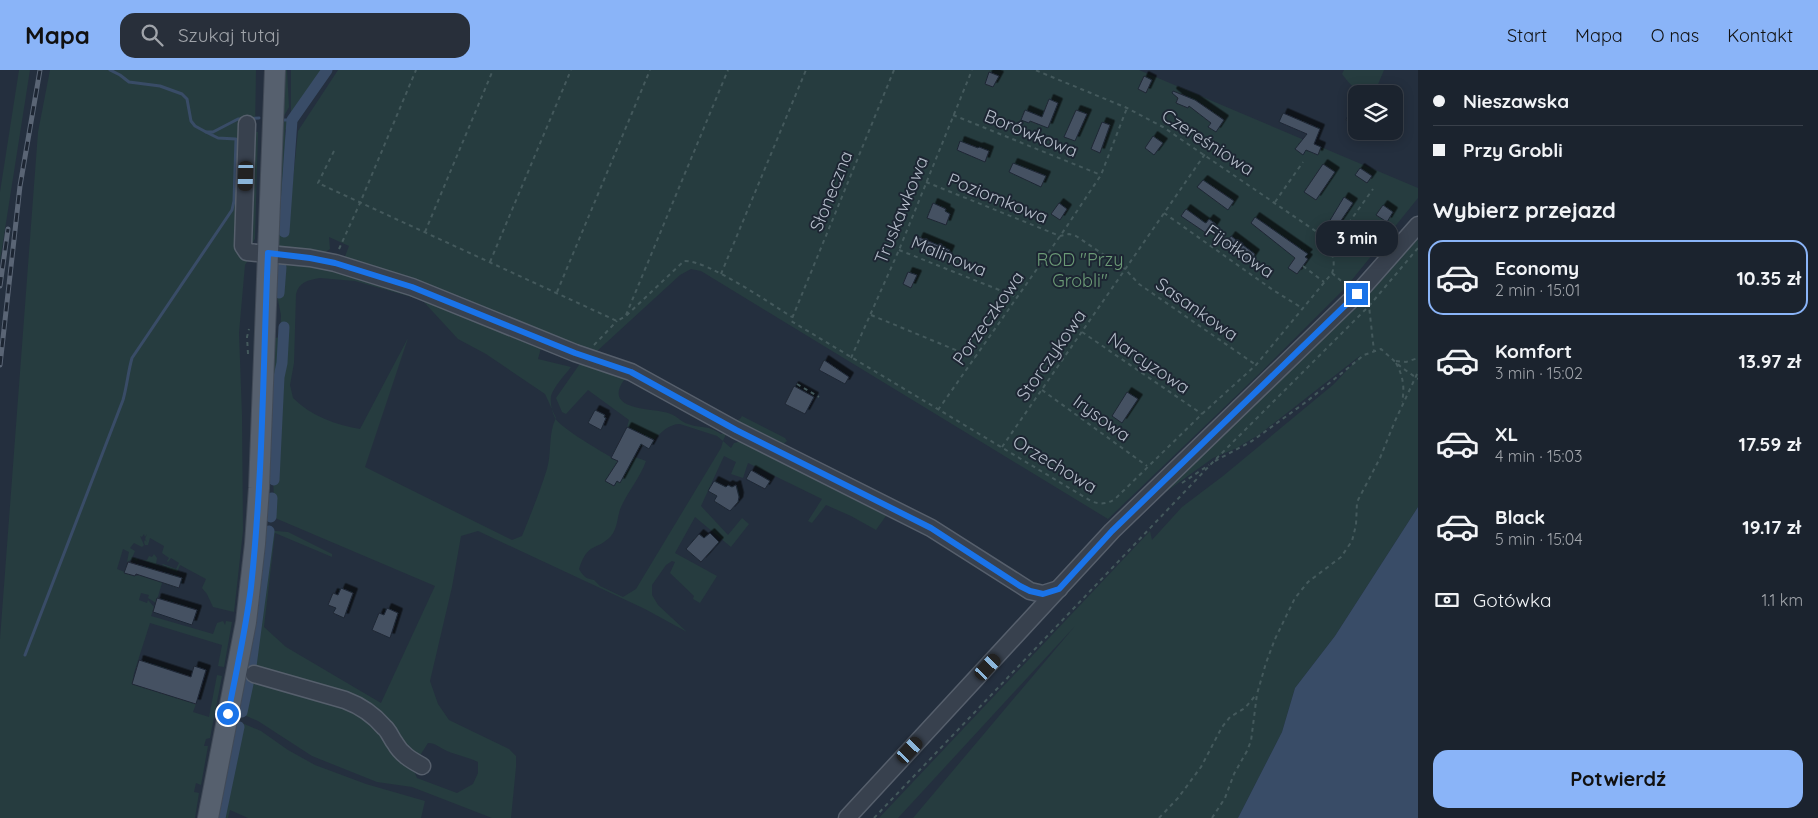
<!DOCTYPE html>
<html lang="pl">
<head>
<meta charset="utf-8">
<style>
	:root { --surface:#1b232e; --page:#282f3a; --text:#f1f3f6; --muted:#a0a4aa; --line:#39404a; --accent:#8ab4f8 }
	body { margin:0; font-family:Quicksand,sans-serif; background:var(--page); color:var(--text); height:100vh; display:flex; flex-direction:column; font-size:19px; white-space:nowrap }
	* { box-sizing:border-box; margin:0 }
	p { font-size:16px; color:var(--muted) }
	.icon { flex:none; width:28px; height:28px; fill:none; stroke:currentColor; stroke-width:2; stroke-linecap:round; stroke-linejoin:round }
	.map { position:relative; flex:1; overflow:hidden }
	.drawer { display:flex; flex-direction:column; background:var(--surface); width:400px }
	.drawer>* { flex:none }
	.guide { display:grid; align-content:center; height:110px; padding:0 15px; background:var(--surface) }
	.tools { position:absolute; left:1348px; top:15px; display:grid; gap:10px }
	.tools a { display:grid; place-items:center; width:55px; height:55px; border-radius:10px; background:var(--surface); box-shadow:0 2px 12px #0003,0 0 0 1px var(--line); font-size:25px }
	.end { position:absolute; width:22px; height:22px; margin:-11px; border:6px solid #1a73e8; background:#fff; box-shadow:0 0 0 2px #fff }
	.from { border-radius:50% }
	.bubble { position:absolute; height:35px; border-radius:15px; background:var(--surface); box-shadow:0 2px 12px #0003,0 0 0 1px var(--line); font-size:16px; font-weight:700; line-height:35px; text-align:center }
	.car { position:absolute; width:15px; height:30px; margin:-15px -8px; border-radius:6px; box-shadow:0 0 4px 1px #0007; background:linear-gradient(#222 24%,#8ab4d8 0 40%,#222 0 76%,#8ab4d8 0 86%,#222 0) }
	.guide b { display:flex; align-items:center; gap:18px; height:48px; font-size:19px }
	.guide b+b { border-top:1px solid var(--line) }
	.guide i { width:12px; height:12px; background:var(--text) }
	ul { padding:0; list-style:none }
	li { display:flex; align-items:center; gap:15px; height:75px; margin:0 10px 8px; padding:0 5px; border:2px solid transparent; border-radius:15px }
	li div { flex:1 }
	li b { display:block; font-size:19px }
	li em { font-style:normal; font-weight:700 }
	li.active { border-color:var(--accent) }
	li>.icon { width:45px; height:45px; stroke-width:1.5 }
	h2 { padding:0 15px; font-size:22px; line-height:60px }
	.pay { display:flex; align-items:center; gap:12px; height:55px; padding:0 15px; font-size:19px }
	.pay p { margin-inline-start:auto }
	.button { display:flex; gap:10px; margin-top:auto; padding:10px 15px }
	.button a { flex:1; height:58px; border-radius:15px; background:var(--accent); color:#111; font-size:20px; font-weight:700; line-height:58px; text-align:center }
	header { display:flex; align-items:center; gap:30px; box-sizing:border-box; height:70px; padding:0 25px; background:var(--accent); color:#111 }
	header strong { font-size:24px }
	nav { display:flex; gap:28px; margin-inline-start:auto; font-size:18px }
	.search { width:350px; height:45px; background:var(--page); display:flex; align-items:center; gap:12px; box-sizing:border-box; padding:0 18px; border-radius:15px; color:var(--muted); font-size:19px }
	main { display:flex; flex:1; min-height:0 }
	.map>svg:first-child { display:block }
</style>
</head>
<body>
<header>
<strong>Mapa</strong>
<div class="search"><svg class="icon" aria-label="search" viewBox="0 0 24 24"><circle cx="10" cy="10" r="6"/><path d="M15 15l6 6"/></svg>Szukaj tutaj</div>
<nav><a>Start</a><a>Mapa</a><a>O nas</a><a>Kontakt</a></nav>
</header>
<main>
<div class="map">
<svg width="1418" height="748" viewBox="0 0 1418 748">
	<defs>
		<filter id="shadow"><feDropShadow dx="4.5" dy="-4.5" stdDeviation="0" flood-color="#0009"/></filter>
	</defs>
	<rect width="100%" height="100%" fill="#242f3e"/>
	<g fill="#263c3f" fill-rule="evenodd">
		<polygon points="19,0 30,0 0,191 0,122"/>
		<path d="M50,0H256L255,62H258L255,169C249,176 251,187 245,195L239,263L242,345L243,461L234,542L213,537L207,524L202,518L206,509L180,495L177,502L142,490H147L149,486L152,487L154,484L157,488L156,494L167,498V497L162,495L163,494L176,499L179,493L171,488L168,492L167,491L169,488L162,483L164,476L150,468L148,475H145L144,472L145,470L147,472L145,469L147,464L145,467L144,464L142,467L140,466L144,475L142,477L134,473L130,478L135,481L132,488L138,489L137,491L132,489L127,492L129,482L123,479L117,499L135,506L140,505L154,510L157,501L165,503L156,533L148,528L149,525L141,523L139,530L147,533L148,530L154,537L151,546L213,564L217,553L223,551L225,555L226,551L232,552L224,597L218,596L222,575L150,553L134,603L132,614L196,634L193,642L209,647L217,605L222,606L210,668L206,669L204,676H208L201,715L196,713L194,722L199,723L195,748H0V569L38,62Z"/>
		<polygon points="280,0 287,0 289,37 284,46 284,51 290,52 289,57 285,60 285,73 289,77 283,149 285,150 288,129 291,129 298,61 338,0 1139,0 1418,118 1418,128 1347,216 1261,302 1108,449 701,201 691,199 680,205 595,283 344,189 349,176 329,167 330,179 324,183 281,178 278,176"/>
		<polygon points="291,0 325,0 291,45"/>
		<path d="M1344,0H1384L1374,24C1358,24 1351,16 1342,4Z"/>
		<polygon points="1418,160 1418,437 1335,566 1295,618 1282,662 1238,748 913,748 1075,556 898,748 879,748 1150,461 1152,470 1182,437 1223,406 1334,314 1361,285 1260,364 1237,378 1213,388 1128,449"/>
		<path d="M280,191H300L427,226L495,260L541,278L538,289L571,297C565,305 554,316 551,326C550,333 552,342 555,348C562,360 614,389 629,397L635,387L646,391C640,408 628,421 621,437C617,446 618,458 611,466C596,482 588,471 579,499C583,506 586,509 594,510L600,516L623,527L636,519L721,378L723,371L717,366L680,354C669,354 661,362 654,370L627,357L629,350L588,320L566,344L562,342L556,328L579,295L588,291L629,309L624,310C602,341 653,338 668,343C676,345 681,352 688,354C702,359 706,354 721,364L724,363L722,357L726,359V364L723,371L731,378L734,373L742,371L888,443L876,460L851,446L826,435L812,453L808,451L822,429L748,393L743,408L731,404L736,392L724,386L701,436L728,465L742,448L749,454L731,477L695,447L675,483L717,506L700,533L693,529L694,526L670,503L675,492L672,491L666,495L652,515V525L658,535L687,562L645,539L478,461L461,466L452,517L430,611L438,634L449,650L509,679L516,686V697L511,748H492L412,717L377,712L312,686L258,651L235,641L239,607H254L360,642L412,696L417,708L457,723L473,714L478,703V692C468,687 457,685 447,681C440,678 436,673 428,673L419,687L414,686L386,653L327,622L244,598L265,460L288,462L332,484V487L275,463L264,557L286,577L381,633L435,516L275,448L268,311L275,268L280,267L281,245L275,216L277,193ZM320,208L355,211L422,230L458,269L486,284L545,324L556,348C548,363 552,382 547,399C540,421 531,444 522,466L512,470L365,397L408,268L360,359C336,355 311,346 293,328L290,315L294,293L296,224C299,212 308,210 320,208Z"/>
		<polygon points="742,346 785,368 787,371 779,378 732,353 740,349"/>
		<polygon points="242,653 261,661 288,680 315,695 366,714 425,731 421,748 248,748 230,740 228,748 214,748 235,655"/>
	</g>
	<polygon fill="#394c67" points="1418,437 1418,748 1238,748 1282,662 1295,618 1335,566"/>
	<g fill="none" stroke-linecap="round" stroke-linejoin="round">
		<g stroke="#394c67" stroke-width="3">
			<polyline points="110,0 120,5 129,12 160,16 182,24 187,29 191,51 195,56 206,62 213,62 238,49 259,48"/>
			<polyline points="283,50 292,50"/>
			<path d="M25,585L123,330C127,316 128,302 132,288L232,140L234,131L236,69L218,68L206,62"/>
		</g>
		<g stroke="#394c67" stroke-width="11">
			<polyline points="284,162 292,50 327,0"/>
			<polyline points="279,223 281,197"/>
			<polyline points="274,410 279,307 282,293 284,257"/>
			<polyline points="271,447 272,428"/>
			<polyline points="251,596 269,461"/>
			<polyline points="242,642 249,609"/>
			<polyline points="220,748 239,657"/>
		</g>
	</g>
	<g fill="#455162" stroke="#1f2835" filter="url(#shadow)">
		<polygon points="989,2 999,6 993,17 985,14"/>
		<polygon points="1144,6 1152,10 1146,23 1138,19"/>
		<polygon points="1173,21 1195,30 1224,50 1216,62 1208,57 1211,53 1189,36 1188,38 1176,33 1178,28 1172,23"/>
		<polygon points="1356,27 1356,54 1346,50"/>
		<polygon points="1049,29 1058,33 1048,58 1030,51 1029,53 1021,50 1025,40 1042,47"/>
		<polygon points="1076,40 1087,44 1075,71 1064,67"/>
		<polygon points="1283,43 1320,59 1314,74 1321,77 1318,85 1306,80 1303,85 1295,79 1307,64 1279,52"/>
		<polygon points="1102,52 1110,55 1100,83 1091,79"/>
		<polygon points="1153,66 1163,73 1154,85 1145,78"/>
		<polygon points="960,71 978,78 979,77 989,81 985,92 957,80"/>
		<polygon points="1013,93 1046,106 1041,117 1009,102"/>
		<polygon points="1323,94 1335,102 1316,130 1304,122"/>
		<polygon points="1360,98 1372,106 1367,113 1355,105"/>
		<polygon points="1203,110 1234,131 1228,140 1197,117"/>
		<polygon points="1344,127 1353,133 1336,158 1329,152"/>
		<polygon points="933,133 946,139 945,141 950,144 946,155 927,148"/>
		<polygon points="1059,133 1067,139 1060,150 1051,144"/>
		<polygon points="1383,135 1393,142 1387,152 1376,145"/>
		<polygon points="1186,139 1204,152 1206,153 1209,149 1216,154 1209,165 1181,146"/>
		<polygon points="1255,147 1308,184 1305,187 1308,189 1297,204 1288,198 1295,188 1251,153"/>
		<polygon points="1365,164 1377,173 1371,181 1359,172"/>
		<polygon points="1231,166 1255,184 1249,193 1224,176"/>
		<polygon points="919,167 950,180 946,189 915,176"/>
		<polygon points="908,202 917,205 911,218 903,214"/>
		<polygon points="824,290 849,307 845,314 819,300"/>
		<polygon points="794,316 814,327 805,344 785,334"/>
		<polygon points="1127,322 1138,329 1122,353 1112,346"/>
		<polygon points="595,340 605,345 604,347 606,348 601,360 588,353"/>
		<polygon points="627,357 654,370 649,379 641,374 620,413 617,411 614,416 605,411 618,391 611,388"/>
		<polygon points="751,400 770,411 765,419 746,409"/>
		<polygon points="714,411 726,417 728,415 732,417 736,415 739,427 738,432 730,441 714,431 717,426 708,421"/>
		<polygon points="710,463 719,472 701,492 686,479 699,464 704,468"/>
		<polygon points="128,492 182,508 179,518 136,504 135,506 124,503"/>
		<polygon points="341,518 353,523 344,548 333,543 336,538 328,535 333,523 338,525"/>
		<polygon points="157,528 197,540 192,555 153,542"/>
		<polygon points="387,538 398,543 390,568 372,560 379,543 384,545"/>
		<polygon points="139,590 191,607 194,596 206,600 196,634 132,614"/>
	</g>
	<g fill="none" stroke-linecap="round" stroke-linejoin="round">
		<defs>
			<g id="minor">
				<polyline points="247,54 243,176 247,182 310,188 335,193 412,217 575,283 631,302 736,360 931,458 1030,521 1043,524 1059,519"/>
				<path d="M254,604L345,630C361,636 373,644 384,657C389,661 391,668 395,673C401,684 411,690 422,696"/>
				<polyline points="847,748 1112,461 1357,224 1418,155"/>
			</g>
			<polyline id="major" points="208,748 246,552 255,474 259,418 275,0"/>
		</defs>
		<use href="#minor" stroke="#565f6c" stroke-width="19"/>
		<use href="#major" stroke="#414a57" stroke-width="22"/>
		<g stroke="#44595c" stroke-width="2" stroke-dasharray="4 4" stroke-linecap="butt">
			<path d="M894,0L791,251L1091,431C1100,435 1107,434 1115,429L1202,344L1256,295L1332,203C1338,188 1327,172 1317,162L1163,57L1127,38L1035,0"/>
			<polyline points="953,45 1101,105"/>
			<path d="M334,81L318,113L617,251L626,246L684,191C708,190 769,233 792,247"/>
			<polyline points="926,112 1060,166 1069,164 1076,166 1125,199 1139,214 1256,295"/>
			<polyline points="1275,132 1303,92"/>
			<polyline points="1164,143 1273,220 1302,238"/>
			<polyline points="425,162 493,0"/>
			<polyline points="339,179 360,133 416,0"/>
			<polyline points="1330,179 1373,119"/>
			<polyline points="899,180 1017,227"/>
			<polyline points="490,192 571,0"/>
			<polyline points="1303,196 1324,212"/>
			<polyline points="1332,203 1347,216"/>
			<polyline points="721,204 806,0"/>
			<polyline points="557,222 650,0"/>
			<polyline points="1366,233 1369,236 1374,281"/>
			<polyline points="626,245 728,0"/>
			<polyline points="871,245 975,288"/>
			<polyline points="1082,262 1202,344"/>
			<polyline points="594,275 617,251"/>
			<polyline points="248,284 247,267 249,259"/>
			<polyline points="851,288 899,180 972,0"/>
			<polyline points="1396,291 1406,292 1418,288"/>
			<path d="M1396,293C1403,306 1405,317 1402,332"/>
			<polyline points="797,314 819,327"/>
			<polyline points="1042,320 1147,396"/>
			<polyline points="938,340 1065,159 1101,105 1127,38"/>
			<polyline points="1002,377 1205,84"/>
			<polyline points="1215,391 1252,371 1306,332 1364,285 1381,279 1401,297 1418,309"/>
			<polyline points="1182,413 1209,395"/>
			<polyline points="874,748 1213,392 1369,236 1418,178"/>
			<polyline points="1159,748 1178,728 1201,697 1222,657 1230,647 1245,638 1255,626"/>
			<polyline points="1212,748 1225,728 1234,704 1247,681 1251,671 1257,624 1266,593 1275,569 1295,528 1308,512 1341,487 1352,471 1356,455 1357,432 1380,388 1395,351 1418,302"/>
		</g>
		<use href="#minor" stroke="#38414e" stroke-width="16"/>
		<use href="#major" stroke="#56606e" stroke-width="20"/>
		<defs>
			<g id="rail">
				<polyline points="0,216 8,159"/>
				<polyline points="0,295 20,116 40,0"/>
			</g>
		</defs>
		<use href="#rail" stroke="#5a6575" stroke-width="5"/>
		<use href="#rail" stroke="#1d2633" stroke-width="3" stroke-dasharray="9" stroke-linecap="butt"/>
	</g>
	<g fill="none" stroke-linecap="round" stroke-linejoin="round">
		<path stroke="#1a73e8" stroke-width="6" d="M228,644C236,602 246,559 251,517C263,406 263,294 268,183L310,188L335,193L412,217L575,283L631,302L736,360L931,458L1020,516L1030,521L1043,524L1059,519L1112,461L1357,224"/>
	</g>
	<g text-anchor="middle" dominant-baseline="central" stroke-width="4" stroke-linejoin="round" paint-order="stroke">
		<g font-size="18" fill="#b4bcc9" stroke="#1d2633">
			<text transform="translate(1031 63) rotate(22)">Borówkowa</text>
			<text transform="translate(1208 72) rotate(33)">Czereśniowa</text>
			<text transform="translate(831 121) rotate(-68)">Słoneczna</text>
			<text transform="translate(998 128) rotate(22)">Poziomkowa</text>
			<text transform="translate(901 140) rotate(-68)">Truskawkowa</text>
			<text transform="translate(1240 181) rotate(35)">Fijołkowa</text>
			<text transform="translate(949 186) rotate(22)">Malinowa</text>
			<text transform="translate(1197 239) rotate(35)">Sasankowa</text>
			<text transform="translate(988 248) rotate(-55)">Porzeczkowa</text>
			<text transform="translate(1051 285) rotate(-55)">Storczykowa</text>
			<text transform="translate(1149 293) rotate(34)">Narcyzowa</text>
			<text transform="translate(1102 348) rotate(36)">Irysowa</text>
			<text transform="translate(1055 394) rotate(31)">Orzechowa</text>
		</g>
		<g font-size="18" fill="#6b9a76" stroke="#1d2633">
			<text x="1080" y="189">ROD "Przy<tspan x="1080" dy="21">Grobli"</tspan></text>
		</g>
	</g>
</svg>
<div class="tools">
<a><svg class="icon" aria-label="layers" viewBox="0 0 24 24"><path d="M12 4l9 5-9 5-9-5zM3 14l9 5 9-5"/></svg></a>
</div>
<i class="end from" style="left:228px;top:644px"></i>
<i class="end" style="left:1357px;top:224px"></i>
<div class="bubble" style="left:1316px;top:151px;width:82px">3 min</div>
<i class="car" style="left:246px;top:106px;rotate:182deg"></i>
<i class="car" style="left:988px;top:597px;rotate:43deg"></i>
<i class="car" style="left:910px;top:680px;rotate:43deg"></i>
</div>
<section class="drawer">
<div class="guide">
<b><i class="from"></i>Nieszawska</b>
<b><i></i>Przy Grobli</b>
</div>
<h2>Wybierz przejazd</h2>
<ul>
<li class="active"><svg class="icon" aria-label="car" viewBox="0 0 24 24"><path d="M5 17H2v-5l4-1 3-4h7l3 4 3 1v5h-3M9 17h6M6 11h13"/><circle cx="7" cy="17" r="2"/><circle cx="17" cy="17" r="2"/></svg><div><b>Economy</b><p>2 min · 15:01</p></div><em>10.35 zł</em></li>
<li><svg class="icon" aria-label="car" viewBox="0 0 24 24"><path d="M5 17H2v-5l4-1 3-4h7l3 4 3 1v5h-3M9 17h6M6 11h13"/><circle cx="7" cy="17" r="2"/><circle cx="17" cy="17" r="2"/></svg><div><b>Komfort</b><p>3 min · 15:02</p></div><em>13.97 zł</em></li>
<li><svg class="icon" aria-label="car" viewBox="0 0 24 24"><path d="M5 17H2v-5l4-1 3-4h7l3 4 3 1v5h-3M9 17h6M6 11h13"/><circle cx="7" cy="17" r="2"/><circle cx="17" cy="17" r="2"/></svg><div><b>XL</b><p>4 min · 15:03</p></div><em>17.59 zł</em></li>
<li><svg class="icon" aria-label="car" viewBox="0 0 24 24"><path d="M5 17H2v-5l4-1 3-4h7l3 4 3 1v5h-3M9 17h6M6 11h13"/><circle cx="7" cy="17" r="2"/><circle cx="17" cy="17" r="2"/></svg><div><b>Black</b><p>5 min · 15:04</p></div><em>19.17 zł</em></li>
</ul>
<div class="pay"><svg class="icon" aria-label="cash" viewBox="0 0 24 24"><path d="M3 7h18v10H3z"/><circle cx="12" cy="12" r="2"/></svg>Gotówka<p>1.1 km</p></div>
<div class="button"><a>Potwierdź</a></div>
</section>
</main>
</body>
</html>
